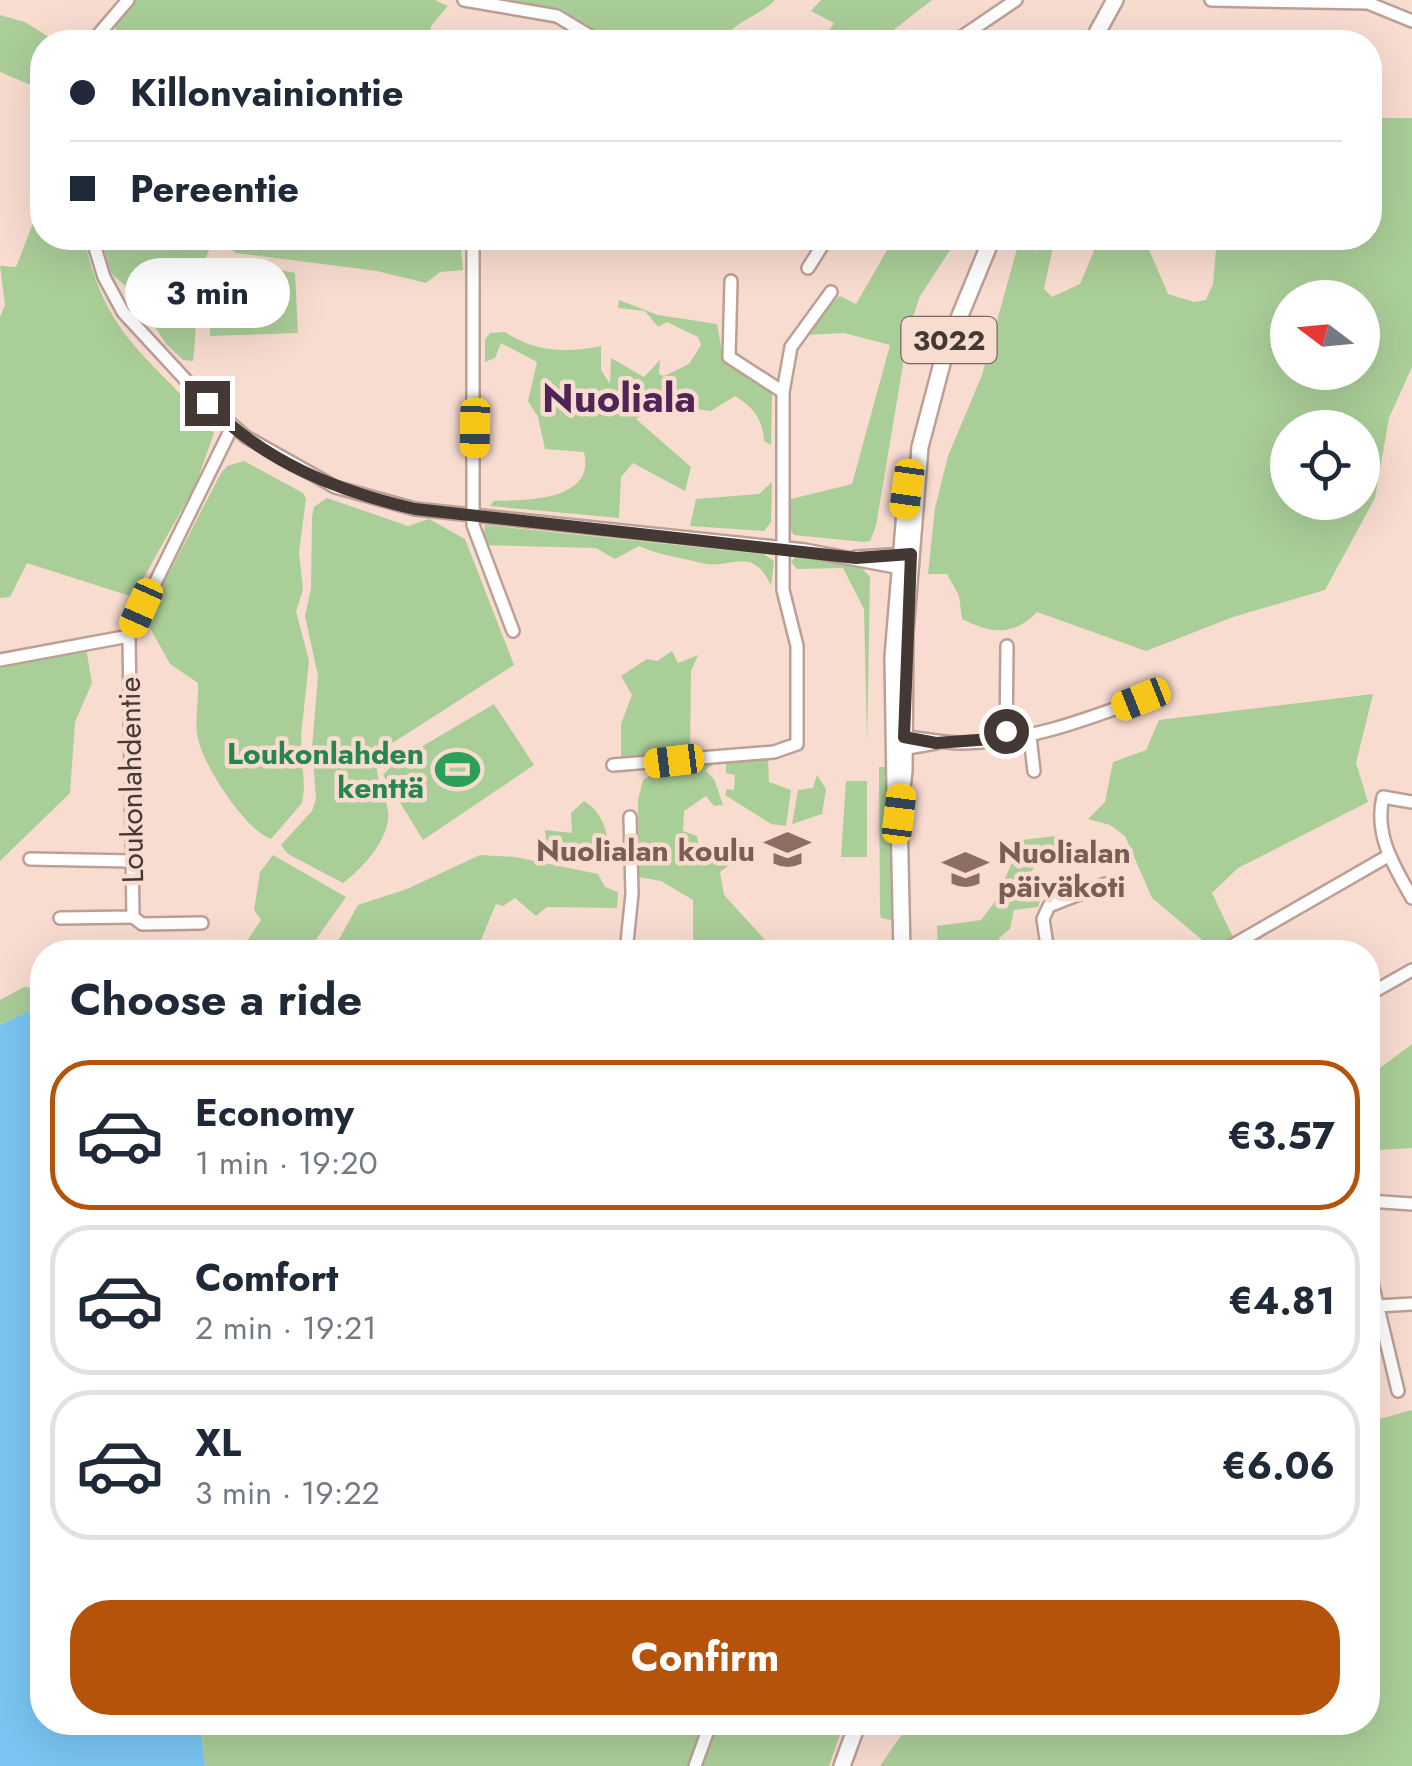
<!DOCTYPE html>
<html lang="en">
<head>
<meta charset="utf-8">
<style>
	:root { --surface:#fff; --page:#f6f6f7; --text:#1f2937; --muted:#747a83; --line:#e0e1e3; --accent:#b45309 }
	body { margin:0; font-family:Jost,sans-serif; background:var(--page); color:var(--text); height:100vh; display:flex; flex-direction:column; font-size:38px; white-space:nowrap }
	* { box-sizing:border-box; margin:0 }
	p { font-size:32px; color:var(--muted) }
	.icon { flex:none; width:55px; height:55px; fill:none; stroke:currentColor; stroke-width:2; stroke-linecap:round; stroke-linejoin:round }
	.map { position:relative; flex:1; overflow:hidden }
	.side { position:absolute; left:30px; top:940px; width:1350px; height:795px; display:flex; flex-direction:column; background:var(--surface); border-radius:40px; box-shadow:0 10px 40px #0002 }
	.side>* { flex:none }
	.hud { position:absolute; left:30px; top:30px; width:1352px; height:220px; border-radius:40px; box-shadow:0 10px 40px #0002; display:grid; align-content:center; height:220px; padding:0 40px; background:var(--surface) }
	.needle { width:65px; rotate:286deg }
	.fabs { position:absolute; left:1270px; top:280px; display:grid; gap:20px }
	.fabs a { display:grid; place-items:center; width:110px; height:110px; border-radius:50%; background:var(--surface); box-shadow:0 10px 40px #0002; font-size:50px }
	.end { position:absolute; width:45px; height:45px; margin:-22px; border:12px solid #443834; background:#fff; box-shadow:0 0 0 5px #fff }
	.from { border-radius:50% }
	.bubble { position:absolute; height:70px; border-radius:35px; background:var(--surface); box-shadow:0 10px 40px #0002; font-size:32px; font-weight:700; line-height:70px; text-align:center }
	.car { position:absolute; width:30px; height:60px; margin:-30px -15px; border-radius:12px; box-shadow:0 0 8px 2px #0007; background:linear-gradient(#f5c518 24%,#345 0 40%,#f5c518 0 76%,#345 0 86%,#f5c518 0) }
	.hud b { display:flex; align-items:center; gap:35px; height:95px; font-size:38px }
	.hud b+b { border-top:2px solid var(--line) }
	.hud i { width:25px; height:25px; background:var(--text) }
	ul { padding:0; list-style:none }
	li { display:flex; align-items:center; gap:30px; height:150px; margin:0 20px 15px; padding:0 20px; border:5px solid var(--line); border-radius:40px }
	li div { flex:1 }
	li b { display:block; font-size:38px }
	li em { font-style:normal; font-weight:700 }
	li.active { border-color:var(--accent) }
	li>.icon { width:90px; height:90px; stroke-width:1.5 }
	h2 { padding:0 40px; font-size:45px; line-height:120px }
	.cta { display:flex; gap:20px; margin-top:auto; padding:20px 40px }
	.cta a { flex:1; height:115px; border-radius:40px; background:var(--accent); color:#fff; font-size:40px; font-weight:700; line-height:115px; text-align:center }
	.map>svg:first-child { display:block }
</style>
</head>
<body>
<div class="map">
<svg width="1412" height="1766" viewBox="0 0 1412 1766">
	<rect width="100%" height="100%" fill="#f9dcd0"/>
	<g fill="#aace98" fill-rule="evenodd">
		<polygon points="135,0 435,0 448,6 431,26 430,42 118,42 115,26"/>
		<path d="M507,0H775C760,16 732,22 722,42H612L543,7Z"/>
		<polygon points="821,0 932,0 878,42 821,42 834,23 811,11"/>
		<polygon points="0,15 25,22 57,42 42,42 42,104 38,88 0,72"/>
		<path d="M1370,118H1412V367L1389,418L1375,498L1325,590L1233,617L1146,651L1037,612C1014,636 992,634 962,619L959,596L947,574H928L935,508L948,456L982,375L1020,238H1029L1027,246L1036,251L1041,244L1053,247L1044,289L1052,297L1080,284L1094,251L1082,238H1144L1168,294L1194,302L1206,300L1213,284L1217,238H1370ZM1288,298H1362V372H1288ZM1288,428H1362V502H1288Z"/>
		<path d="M42,177V238H84C107,344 153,355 214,433L196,484L133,597L27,563L10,597L0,598V317L5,305L0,266L16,267L35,218Z"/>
		<path d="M101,238H216C191,276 199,318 193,361L183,360L166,344L132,292L111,273Z"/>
		<polygon points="226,238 460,238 463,270 440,272 426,283 377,271 236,253 225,245"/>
		<polygon points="894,238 958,238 920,296 909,329 876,526 870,541 864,542 794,535 788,526 787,500 852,484 890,345 844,333 805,335 823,309 840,296 856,304"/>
		<polygon points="225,259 295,273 298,333 210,336 210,270"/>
		<path d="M619,300L658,315L717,324L723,358L772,393L771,445L764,441C763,419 753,407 735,396L711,411L660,404L636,419L691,467L685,491L633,463L621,477L619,518L490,506L494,501C525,500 596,502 584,452L545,449L538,417L528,401L537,362L501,343L495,358L485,362V340L490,333L505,332C535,352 565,353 601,346V370L610,384L611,358L644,377L660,360L659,374L664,376L689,364L701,345L698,337L667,322L658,327L645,311L618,308Z"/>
		<path d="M244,461L303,493L306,499L299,552L303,590L296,611L309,661L301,736L304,789L302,803L271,839C245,830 204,766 198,739C194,722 199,701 198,683L170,664L145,619L221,473L227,466Z"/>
		<polygon points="772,482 771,522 764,531 690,526 696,499 759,494"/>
		<path d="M327,498L408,526L429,519L465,539L514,665L380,751C370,775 386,789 388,812C391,838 362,869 343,883L288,854L281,845L312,811L316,799L312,747L318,676L305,616L311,588L312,517L314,507Z"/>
		<path d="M485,525L764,554L774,561L771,586C752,543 730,571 702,563C682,558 658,555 639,546L615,559L596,548L483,545Z"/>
		<polygon points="797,555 859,565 870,577 867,743 864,609 843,568 797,569 791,562"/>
		<polygon points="86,648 92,683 75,722 70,793 0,861 0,666"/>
		<polygon points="672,651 678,663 698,655 691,671 690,755 621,762 621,724 632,695 621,676 647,659 657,661"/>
		<polygon points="1373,694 1356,763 1368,802 1238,868 1212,893 1233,937 1213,949 1152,898 1125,836 1110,825 1088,819 1105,802 1113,762 1146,750 1159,720"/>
		<polygon points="494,704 534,765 423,840 383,775 394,763"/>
		<polygon points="768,758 769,782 791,790 786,826 771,824 725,795 727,789 734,790 735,775 726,773 726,762"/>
		<polygon points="714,764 705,770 714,779 723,805 714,806 706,796 684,811 683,831 697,836 699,849 731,851 740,857 720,872 724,895 776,952 693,952 693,900 661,881 639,877 638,800 643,780 659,769"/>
		<polygon points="879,767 889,767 892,920 881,918 880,914"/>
		<polygon points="817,775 826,789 822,814 792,824 798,790 813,788"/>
		<polygon points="846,781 867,781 867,857 841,857"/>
		<path d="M584,801C603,812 614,840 602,859L580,846L577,860L547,847L545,830L572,833L571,813Z"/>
		<polygon points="1055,836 1058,843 1053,850 1035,856 1033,870 1019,877 1023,898 1042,896 1038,907 1014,910 1010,929 999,938 1000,948 1012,947 1012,952 938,952 937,926 981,920 994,903 1022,840"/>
		<polygon points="273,855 346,897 307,952 245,952 247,941 261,920 254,910 260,872"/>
		<polygon points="480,855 515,857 598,874 605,887 618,892 617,908 547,907 536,916 515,898 503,906 496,904 476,952 332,952 358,905 407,889"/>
		<polygon points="24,987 42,989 42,1013 27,1012 0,1025 0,1000"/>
		<polygon points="1412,1044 1412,1148 1379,1150 1368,1157 1368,1077"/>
		<polygon points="1412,1410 1412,1766 880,1766 900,1737 920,1723 951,1723 972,1730 1020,1722 1368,1722 1368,1422"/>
		<polygon points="200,1723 708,1723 692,1766 205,1766"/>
		<polygon points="714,1723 844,1723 829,1766 702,1766"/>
	</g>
	<polygon fill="#7ac5f3" points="27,1012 42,1013 42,1722 200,1723 205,1766 0,1766 0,1025"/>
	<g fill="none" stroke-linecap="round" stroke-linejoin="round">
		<defs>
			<g id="minor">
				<polyline points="464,0 557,16 600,42"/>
				<polyline points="1211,0 1368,3 1412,21"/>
				<polyline points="92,42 128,0"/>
				<polyline points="954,42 1016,0"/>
				<polyline points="92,238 104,277 123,312 207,403 246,437 335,487 415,509 805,550 906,569"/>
				<polyline points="473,238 473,525 513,631"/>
				<polyline points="1152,238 1154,239"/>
				<polyline points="808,268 827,238"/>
				<polyline points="731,281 729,357 783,392"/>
				<polyline points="856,557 907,554"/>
				<polyline points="0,660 129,636"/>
				<path d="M900,737C921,737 939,743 961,743C1028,742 1085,720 1147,697"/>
				<polyline points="1030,737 1034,771"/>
				<polyline points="1006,738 1007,646"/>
				<polyline points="896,750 936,743"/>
				<polyline points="613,765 774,752 797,744 797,646 783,590 783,392 791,347 831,292"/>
				<path d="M1412,802L1383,797C1374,835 1394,866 1412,898"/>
				<polyline points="30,859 132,861"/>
				<polyline points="133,917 142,924 202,923"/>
				<polyline points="60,918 133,917 129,636 232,427"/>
				<polyline points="626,952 632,894 630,817"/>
				<polyline points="1048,952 1043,919 1049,906 1105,884"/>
				<polyline points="1221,952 1388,856"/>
				<polyline points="1368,995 1412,970"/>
				<polyline points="1368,1201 1412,1204"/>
				<polyline points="1368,1266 1398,1391"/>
				<polyline points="1377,1306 1412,1304"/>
				<polyline points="695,1766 711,1722"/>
			</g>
			<g id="major">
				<polyline points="1092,42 1115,0"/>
				<polyline points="895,789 893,657 907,488"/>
				<polyline points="902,952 899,814 904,771 905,633 920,447 945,352 992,238"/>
				<polyline points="842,1766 858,1722"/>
			</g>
		</defs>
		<use href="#minor" stroke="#bca095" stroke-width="16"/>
		<use href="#major" stroke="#bca095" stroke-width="20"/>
		<use href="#minor" stroke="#fff" stroke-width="11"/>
		<use href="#major" stroke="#fff" stroke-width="15"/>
	</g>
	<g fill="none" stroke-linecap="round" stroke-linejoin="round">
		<path stroke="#443834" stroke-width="12" d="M207,403C264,462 337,491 415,509L856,558L911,554L904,737L936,743L1006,738V731"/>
	</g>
	<defs>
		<symbol id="stadium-bare" viewBox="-9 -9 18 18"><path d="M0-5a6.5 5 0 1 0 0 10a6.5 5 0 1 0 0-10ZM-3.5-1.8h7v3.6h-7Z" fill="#2e9e5b" stroke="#f9dcd0" stroke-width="2.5" paint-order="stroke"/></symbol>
		<symbol id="school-bare" viewBox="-9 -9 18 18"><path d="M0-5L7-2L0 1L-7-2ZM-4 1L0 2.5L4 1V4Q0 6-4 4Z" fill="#8d6e63" stroke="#f9dcd0" stroke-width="2.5" paint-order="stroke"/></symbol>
	</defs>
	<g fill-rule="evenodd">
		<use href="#stadium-bare" x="426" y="738" width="63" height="63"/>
		<use href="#school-bare" x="756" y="818" width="63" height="63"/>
		<use href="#school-bare" x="934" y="838" width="63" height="63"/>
	</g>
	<g text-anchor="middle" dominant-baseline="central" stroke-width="9" stroke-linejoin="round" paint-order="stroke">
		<rect fill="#f9dcd0" stroke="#7a6963" stroke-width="2.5" x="901.5" y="317" width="95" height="46" rx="8"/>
		<g font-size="28" font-weight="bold" fill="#443834">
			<text x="949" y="340">3022</text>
		</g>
		<g font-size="30" font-weight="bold" fill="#27864d" stroke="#f9dcd0" text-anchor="end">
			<text x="424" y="753">Loukonlahden<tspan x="424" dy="34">kenttä</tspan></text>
		</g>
		<g font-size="30" fill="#443834" stroke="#f9dcd0">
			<text transform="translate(131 780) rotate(-91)">Loukonlahdentie</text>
		</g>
		<g font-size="30" font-weight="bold" fill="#785e54" stroke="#f9dcd0" text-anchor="end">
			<text x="755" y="850">Nuolialan koulu</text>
			<text x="998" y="852" text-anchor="start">Nuolialan<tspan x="998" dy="34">päiväkoti</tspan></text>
		</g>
		<g font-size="40" font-weight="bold" fill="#4f2457" stroke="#f9dcd0">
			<text x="619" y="398">Nuoliala</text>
		</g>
	</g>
</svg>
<div class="fabs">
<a><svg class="needle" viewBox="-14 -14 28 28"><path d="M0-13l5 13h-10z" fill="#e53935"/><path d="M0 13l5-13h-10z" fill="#747a83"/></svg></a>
<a><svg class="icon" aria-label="locate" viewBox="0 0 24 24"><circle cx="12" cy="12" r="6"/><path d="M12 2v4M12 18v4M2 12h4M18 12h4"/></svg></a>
</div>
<i class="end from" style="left:1006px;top:731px"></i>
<i class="end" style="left:207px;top:403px"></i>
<div class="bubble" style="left:125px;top:258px;width:165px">3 min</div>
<i class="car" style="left:475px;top:428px;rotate:181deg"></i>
<i class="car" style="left:907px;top:489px;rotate:188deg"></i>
<i class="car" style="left:141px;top:608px;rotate:204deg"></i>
<i class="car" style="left:1141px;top:699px;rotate:248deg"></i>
<i class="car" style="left:674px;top:761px;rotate:263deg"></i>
<i class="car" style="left:899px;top:814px;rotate:7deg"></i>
<div class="hud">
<b><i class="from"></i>Killonvainiontie</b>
<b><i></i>Pereentie</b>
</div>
<section class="side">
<h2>Choose a ride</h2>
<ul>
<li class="active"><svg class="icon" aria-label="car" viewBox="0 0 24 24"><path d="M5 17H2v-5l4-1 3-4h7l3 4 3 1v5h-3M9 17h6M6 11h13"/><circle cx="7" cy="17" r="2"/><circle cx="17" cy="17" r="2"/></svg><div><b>Economy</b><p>1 min · 19:20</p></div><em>€3.57</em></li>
<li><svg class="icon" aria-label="car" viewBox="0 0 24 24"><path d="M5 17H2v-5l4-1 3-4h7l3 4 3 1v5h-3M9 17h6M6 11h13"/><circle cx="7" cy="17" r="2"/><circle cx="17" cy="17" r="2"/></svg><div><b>Comfort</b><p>2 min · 19:21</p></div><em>€4.81</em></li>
<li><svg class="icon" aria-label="car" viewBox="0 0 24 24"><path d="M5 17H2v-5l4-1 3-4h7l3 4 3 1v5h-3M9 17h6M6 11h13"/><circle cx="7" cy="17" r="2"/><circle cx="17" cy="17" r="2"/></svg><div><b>XL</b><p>3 min · 19:22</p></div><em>€6.06</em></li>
</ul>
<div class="cta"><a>Confirm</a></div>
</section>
</div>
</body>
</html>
